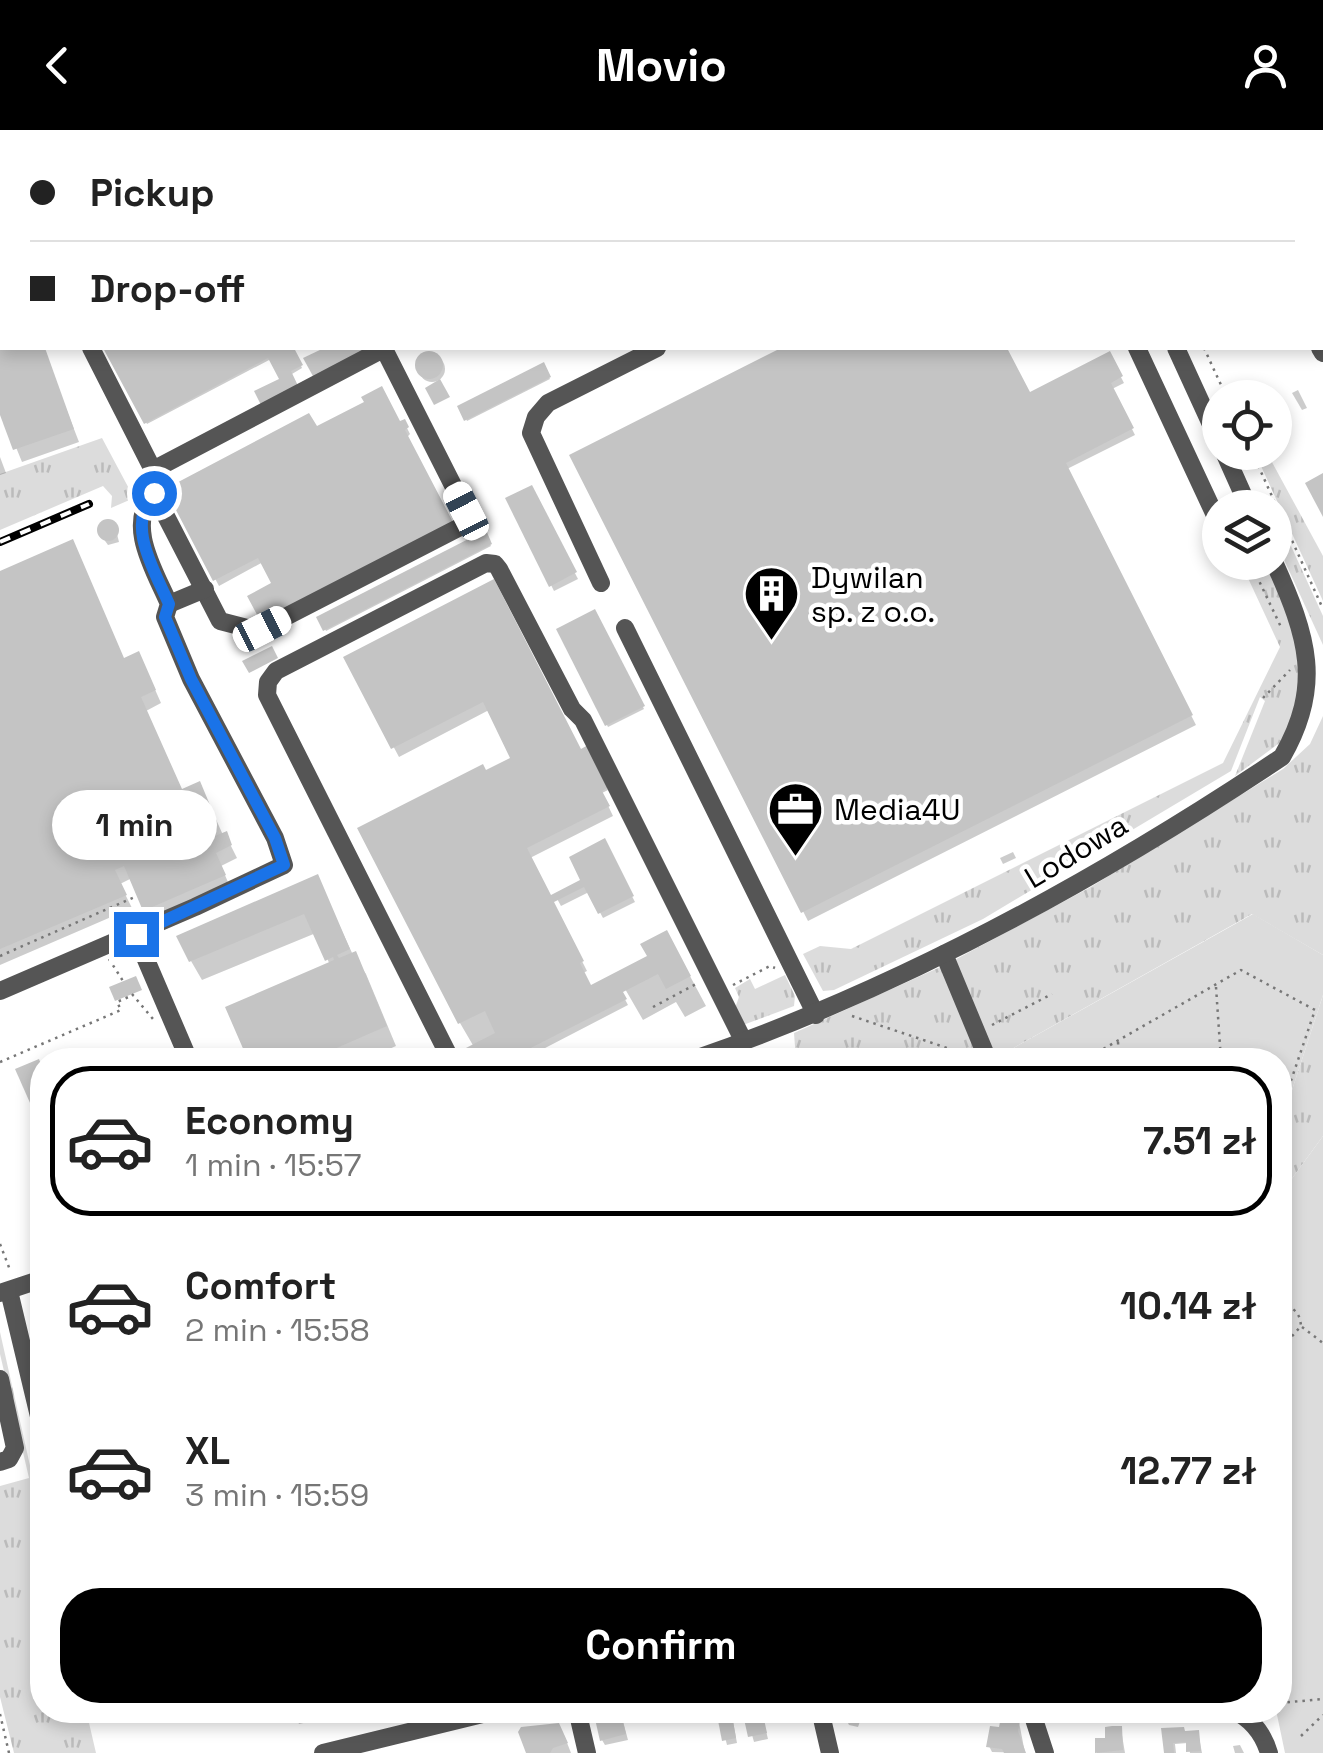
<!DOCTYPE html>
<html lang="en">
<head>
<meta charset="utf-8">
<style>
	:root { --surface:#fff; --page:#f6f6f6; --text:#222; --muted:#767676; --line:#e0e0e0; --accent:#000 }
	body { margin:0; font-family:"Space Grotesk",sans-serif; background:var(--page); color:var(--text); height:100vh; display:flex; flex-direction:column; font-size:38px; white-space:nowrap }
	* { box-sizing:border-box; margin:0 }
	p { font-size:32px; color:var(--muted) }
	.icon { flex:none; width:55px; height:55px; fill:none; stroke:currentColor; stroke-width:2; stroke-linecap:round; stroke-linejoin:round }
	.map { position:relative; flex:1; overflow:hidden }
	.side { position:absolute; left:30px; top:918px; width:1262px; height:675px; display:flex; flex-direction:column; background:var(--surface); border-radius:40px; box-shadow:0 5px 15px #0003 }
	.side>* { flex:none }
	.guide { position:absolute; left:0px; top:0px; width:1325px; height:220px; box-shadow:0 5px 15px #0003; display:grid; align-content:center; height:220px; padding:0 30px; background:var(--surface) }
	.controls { position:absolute; left:1202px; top:250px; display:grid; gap:20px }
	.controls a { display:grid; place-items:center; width:90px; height:90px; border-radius:50%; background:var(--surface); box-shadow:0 5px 15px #0003; font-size:50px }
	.end { position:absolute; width:45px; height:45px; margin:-22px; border:12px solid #1a73e8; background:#fff; box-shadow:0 0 0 5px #fff }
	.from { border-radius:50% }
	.bubble { position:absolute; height:70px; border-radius:35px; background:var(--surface); box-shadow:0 5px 15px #0003; font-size:32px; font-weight:800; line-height:70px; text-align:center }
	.car { position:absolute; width:30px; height:60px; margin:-30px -15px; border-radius:12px; box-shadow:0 0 8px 2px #0007; background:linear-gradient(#fff 24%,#345 0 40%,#fff 0 76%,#345 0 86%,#fff 0) }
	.guide b { display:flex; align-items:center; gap:35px; height:95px; font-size:38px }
	.guide b+b { border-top:2px solid var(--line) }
	.guide i { width:25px; height:25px; background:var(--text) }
	ul { padding:18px 0 0; list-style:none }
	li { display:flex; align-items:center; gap:30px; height:150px; margin:0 20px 15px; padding:0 10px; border:5px solid transparent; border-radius:40px }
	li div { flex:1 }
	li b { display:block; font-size:38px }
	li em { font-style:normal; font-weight:800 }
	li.current { border-color:var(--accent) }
	li>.icon { width:90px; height:90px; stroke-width:1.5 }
	.button { display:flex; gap:20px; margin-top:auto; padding:20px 30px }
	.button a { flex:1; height:115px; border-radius:40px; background:var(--accent); color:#fff; font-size:40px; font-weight:800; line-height:115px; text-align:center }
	header { display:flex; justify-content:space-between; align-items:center; height:130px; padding:0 30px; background:var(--accent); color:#fff; font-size:45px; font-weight:800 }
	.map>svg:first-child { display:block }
</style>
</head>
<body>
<header><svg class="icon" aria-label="back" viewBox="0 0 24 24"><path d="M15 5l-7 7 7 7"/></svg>Movio<svg class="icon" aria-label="person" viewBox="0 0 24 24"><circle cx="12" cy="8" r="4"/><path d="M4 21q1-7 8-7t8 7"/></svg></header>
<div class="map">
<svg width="1323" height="1623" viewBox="0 0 1323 1623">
	<defs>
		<pattern id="grass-tufts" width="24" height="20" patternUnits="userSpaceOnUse" patternTransform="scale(2.5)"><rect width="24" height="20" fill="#dcdcdc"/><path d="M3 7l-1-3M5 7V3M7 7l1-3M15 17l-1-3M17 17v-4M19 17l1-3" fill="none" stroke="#bbb"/></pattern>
	</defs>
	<rect width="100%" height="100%" fill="#fff"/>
	<g fill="url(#grass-tufts)">
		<polygon points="102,308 134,368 111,378 112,366 103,356 0,400 0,344"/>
		<polygon points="1255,323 1267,323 1323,426 1323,471"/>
		<polygon points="1275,381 1323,486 1323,515 1275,410"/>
		<polygon points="1241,433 1271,445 1303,517 1309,547 1282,611 1235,646 1265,571 1260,567 1231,641 983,789 834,860 823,861 803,824 820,816 851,819 1223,633 1280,517"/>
		<polygon points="1323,586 1323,825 1252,784 992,930 796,930 794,903 947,834 1089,758 1283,639 1310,614"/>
		<polygon points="785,845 795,866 794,876 743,895 734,881 739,867 735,858 750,849 755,859"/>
		<polygon points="1323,865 1323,1006 1280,1065 1280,997"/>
		<polygon points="0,1202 42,1389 42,1580 86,1580 96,1623 14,1623 0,1567 0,1356 29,1348 0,1224"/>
	</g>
	<g fill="#dcdcdc">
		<polygon points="1253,784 1323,825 1323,865 1280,997 1280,930 992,930"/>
		<polygon points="1323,1006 1323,1623 1285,1623 1276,1580 1280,1580 1280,1065"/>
	</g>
	<g fill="#0003">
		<polygon points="2,0 117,0 112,2"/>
		<polygon points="446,0 715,0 710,2"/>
		<polygon points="807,0 831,0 832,2 802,2"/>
		<polygon points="1276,0 1323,0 1323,90 1322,2"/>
		<polygon points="2,149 2,218 29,218 30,222 43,219 79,312 22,332 0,278"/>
		<polygon points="106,218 293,218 302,238 282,250 271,229 147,294"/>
		<polygon points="786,218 1005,218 1029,265 1109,224 1124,253 1112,259 1135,305 1067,339 1196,595 808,791 572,326"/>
		<circle cx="432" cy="239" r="13"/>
		<polygon points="543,235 550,249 467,291 460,277"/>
		<polygon points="1298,260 1307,278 1302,280 1292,263"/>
		<polygon points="367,273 399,294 404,292 410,304 274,454 263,432 219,456 168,360 316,300"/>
		<polygon points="0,327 6,343 0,345"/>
		<polygon points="531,358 578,449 554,461 509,370"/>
		<polygon points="108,392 116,400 119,412 108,415 100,404 101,396"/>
		<polygon points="485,404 491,416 326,501 320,489"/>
		<polygon points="0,444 124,530 145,537 161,573 146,581 182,662 206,667 223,705 225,704 237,728 221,736 231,759 153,793 132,748 120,754 132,778 0,835"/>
		<polygon points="493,452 580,622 588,620 608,660 602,663 613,686 530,728 587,841 583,843 590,858 613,847 628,875 522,930 471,930 474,917 460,893 486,643 513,629 489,580 399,627 346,528"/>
		<polygon points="594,482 644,579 608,597 559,500"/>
		<polygon points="604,712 635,772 603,788 589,762 561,776 555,765 584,751"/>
		<polygon points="1013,722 1016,728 1003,734 1000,728"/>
		<polygon points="317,747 353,825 366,844 396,916 365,930 250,930 330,835 316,803 202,850 191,831"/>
		<polygon points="683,833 706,876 685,887 676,872 643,890 617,845"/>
		<polygon points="116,923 119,930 101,930"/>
		<polygon points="293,1580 328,1580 330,1587 299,1594"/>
		<polygon points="372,1580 391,1580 392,1589 377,1592"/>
		<polygon points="604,1580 620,1580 628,1610 605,1615 602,1610"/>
		<polygon points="718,1580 731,1580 737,1613 727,1615"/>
		<polygon points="745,1580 761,1580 768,1609 754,1612"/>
		<polygon points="847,1580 859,1580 862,1586 858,1597 849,1595 846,1589"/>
		<polygon points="1019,1592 1025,1623 992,1622 989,1616 1001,1600"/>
		<polygon points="1121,1599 1125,1623 1097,1623 1097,1611 1108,1610"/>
		<polygon points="1164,1601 1198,1602 1202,1623 1190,1623 1188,1613 1175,1614 1176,1623 1166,1623"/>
		<polygon points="564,1605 571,1623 528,1623"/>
		<polygon points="1240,1615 1244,1623 1235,1623 1233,1616"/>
	</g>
	<g fill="#c4c4c4">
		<polygon points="0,218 45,218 74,299 13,320 0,285"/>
		<polygon points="103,218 294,218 303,235 291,241 300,260 263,279 254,261 279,249 268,228 144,294"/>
		<polygon points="324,218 371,218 314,248 303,228"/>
		<polygon points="781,218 1007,218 1030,262 1110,221 1123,246 1111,253 1134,298 1066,333 1193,585 801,783 569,325"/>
		<circle cx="429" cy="235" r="14"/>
		<polygon points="544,232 551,247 464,291 457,276"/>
		<polygon points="440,249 450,267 434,275 425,258"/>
		<polygon points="382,256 400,291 405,289 409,297 405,300 454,394 262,494 247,466 271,453 258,428 213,451 165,359 309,283 317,296 364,272 361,267"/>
		<polygon points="1323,343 1323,387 1305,353"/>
		<polygon points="532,355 577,442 549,457 505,368"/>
		<circle cx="108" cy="400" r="11"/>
		<polygon points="486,400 492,414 323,501 316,487"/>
		<polygon points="73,409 124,528 139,521 156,560 141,567 182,659 200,651 217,692 206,697 210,708 227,701 232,715 216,723 226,745 143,781 124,736 115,740 127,765 0,819 0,441"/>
		<polygon points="494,449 581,619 588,615 609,657 602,661 610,676 527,718 551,765 580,750 569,727 605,708 634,766 598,784 584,757 554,772 584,831 580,833 591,855 647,826 640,814 667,800 691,846 666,859 658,844 623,862 627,869 507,930 469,930 464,919 495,903 485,881 458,894 357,698 483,634 486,640 510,628 483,572 391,619 343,527"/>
		<polygon points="595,479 645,576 605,596 556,499"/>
		<polygon points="272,516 278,528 249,543 242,531"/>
		<polygon points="318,744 350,819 337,825 339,828 356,821 387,896 309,930 248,930 225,877 334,830 333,827 325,831 304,784 189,832 176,806"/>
		<polygon points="136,846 142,860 115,871 109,857"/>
		<polygon points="39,929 42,937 42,1000 15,939"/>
		<polygon points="593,1580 620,1580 626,1604 600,1611"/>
		<polygon points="716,1580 731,1580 736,1608 722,1611"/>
		<polygon points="742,1580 762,1580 767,1603 748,1607"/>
		<polygon points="1001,1587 1020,1590 1018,1601 1026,1623 1004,1623 1002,1619 986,1617 990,1596 999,1597"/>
		<polygon points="559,1593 568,1613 553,1618 550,1623 526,1623 518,1602 521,1597"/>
		<polygon points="1112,1596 1122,1596 1123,1620 1095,1623 1095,1608 1105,1608 1105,1597"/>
		<polygon points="1184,1597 1185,1601 1199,1600 1201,1621 1186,1622 1186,1612 1173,1613 1174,1623 1164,1623 1161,1598"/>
	</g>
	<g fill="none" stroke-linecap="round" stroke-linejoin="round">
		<g stroke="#777" stroke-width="2.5" stroke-dasharray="2.5 5" stroke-linecap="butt">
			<polyline points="1105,0 1106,2"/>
			<polyline points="1204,218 1227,268"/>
			<polyline points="1252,322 1323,479"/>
			<polyline points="1250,432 1281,497"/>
			<polyline points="1263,568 1290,540"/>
			<polyline points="0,826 137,766"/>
			<polyline points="109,829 123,851"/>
			<polyline points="733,855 770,836 775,838"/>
			<polyline points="1216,857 1221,930"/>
			<polyline points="132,864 153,889"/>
			<polyline points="653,877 698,853"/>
			<polyline points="852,886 968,925"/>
			<polyline points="992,895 1052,864"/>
			<polyline points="1118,912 1119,930"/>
			<polyline points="1084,930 1241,840 1315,880 1280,983"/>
			<polyline points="0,932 121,880 117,872 133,865"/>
			<polyline points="0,1114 10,1140"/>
			<path d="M1280,1177L1287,1175C1297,1181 1300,1185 1301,1196L1280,1220"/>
			<polyline points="1302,1197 1323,1213"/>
			<polyline points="1280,1573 1323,1569"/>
			<polyline points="0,1584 9,1623"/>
			<polyline points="1301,1606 1323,1585"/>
		</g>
		<g stroke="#555" stroke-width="18">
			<polyline points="403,0 404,2"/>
			<polyline points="1073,0 1074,2"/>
			<polyline points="161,2 166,0"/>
			<polyline points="758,2 763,0"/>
			<polyline points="0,67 2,69"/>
			<polyline points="1322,148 1323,147"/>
			<polyline points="91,218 153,340"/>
			<polyline points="1137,218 1220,396"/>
			<polyline points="1176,218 1220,314"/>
			<polyline points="1320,218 1323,223"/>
			<polyline points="384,219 466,381 464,395 262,499 255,500 220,491 154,363 153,340 385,218"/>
			<polyline points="1224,322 1249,378"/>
			<polyline points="601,453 531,303 536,287 548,273 657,218"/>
			<polyline points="169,474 205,459"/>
			<polyline points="625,498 816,885"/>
			<polyline points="135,804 189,930"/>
			<polyline points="944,824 988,930"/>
			<path d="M0,861L195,777L284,735L275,708L191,549L165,487L169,474C155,441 125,395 154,363"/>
			<polyline points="451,930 267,565 268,552 276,541 486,433 495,434 499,439 572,579 583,590 744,912"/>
			<path d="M692,930C901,858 1098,750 1282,627C1323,556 1308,507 1274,432"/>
			<polyline points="9,1161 42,1299"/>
			<polyline points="0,1163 42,1149"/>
			<polyline points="0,1249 15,1318 9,1329 0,1332"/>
			<polyline points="577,1580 587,1623"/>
			<polyline points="820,1580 830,1623"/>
			<polyline points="1031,1580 1045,1623"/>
			<path d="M1233,1580C1252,1589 1263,1603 1269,1623"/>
			<polyline points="323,1623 499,1580"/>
		</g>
		<defs>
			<polyline id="rail" points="0,412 89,374"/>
		</defs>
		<use href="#rail" stroke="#000" stroke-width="8"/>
		<use href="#rail" stroke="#fff" stroke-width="4" stroke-dasharray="11" stroke-linecap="butt"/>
	</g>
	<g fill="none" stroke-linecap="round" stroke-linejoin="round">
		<path stroke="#1a73e8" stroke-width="12" d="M136,804L284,735L275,708L191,549L165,487L169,474C155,441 125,395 154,363"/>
	</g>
	<defs>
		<symbol id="building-pin" viewBox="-11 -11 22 30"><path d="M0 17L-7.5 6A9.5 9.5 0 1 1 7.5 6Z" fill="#000" stroke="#fff"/><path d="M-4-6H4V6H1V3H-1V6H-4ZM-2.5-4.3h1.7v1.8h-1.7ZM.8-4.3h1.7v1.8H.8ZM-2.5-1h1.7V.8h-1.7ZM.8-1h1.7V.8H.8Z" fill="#fff"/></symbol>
		<symbol id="office-pin" viewBox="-11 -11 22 30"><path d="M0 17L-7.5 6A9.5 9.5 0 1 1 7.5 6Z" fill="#000" stroke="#fff"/><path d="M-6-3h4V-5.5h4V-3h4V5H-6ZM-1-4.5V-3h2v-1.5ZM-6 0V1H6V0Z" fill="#fff"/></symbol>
	</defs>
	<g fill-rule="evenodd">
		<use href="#building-pin" x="740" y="432" width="63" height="86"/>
		<use href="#office-pin" x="764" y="648" width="63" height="86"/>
	</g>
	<g text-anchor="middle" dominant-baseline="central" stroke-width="9" stroke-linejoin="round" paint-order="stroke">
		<g font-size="30" fill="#000" stroke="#fff" text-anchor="start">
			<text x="811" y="447">Dywilan<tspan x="811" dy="34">sp. z o.o.</tspan></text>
			<text x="834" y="679">Media4U</text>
		</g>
		<g font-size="30" fill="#000" stroke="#fff">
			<text transform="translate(1076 721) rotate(-31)">Lodowa</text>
		</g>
	</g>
</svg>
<div class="controls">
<a><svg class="icon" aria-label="locate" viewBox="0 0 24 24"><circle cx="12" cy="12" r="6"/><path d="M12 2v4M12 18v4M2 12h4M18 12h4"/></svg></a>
<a><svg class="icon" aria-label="layers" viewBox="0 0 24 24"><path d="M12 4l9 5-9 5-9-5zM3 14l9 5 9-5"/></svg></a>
</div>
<i class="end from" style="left:154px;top:363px"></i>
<i class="end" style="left:136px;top:804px"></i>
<div class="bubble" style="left:52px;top:660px;width:165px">1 min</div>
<i class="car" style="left:466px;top:381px;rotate:333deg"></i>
<i class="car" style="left:262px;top:499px;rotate:63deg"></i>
<div class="guide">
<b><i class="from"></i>Pickup</b>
<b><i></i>Drop-off</b>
</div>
<section class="side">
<ul>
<li class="current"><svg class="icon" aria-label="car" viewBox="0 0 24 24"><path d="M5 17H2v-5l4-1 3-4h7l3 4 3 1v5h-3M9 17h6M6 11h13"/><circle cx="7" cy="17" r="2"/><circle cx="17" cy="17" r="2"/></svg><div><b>Economy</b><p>1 min · 15:57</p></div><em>7.51 zł</em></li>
<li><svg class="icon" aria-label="car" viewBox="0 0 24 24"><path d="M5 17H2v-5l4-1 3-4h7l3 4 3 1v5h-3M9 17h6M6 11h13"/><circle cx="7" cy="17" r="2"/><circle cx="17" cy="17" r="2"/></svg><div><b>Comfort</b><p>2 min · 15:58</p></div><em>10.14 zł</em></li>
<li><svg class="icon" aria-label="car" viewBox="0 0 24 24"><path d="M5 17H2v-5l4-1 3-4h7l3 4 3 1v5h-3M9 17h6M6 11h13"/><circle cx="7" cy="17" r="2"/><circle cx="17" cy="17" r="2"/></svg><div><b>XL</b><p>3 min · 15:59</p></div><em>12.77 zł</em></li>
</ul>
<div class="button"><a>Confirm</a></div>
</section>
</div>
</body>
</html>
